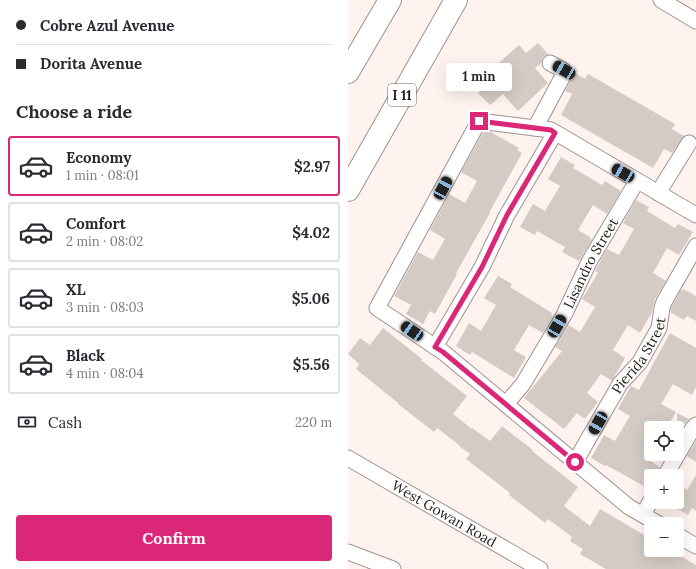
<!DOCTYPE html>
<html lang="en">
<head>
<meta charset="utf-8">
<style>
	:root { --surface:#fff; --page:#f7f7f7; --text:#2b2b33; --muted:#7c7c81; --line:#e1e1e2; --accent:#db2777 }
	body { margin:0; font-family:Lora,serif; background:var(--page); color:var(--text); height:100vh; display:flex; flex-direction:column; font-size:15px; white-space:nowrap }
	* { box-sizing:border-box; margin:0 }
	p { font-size:13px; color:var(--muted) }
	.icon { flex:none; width:22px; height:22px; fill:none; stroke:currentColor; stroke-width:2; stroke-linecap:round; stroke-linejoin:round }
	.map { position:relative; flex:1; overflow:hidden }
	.drawer { display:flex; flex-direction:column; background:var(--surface); width:348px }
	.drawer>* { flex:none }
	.banner { display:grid; align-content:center; height:88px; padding:0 16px; background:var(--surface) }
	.fabs { position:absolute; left:296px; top:421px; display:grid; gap:8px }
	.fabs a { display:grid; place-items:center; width:40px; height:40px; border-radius:4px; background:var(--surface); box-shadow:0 4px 16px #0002; font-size:20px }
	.end { position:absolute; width:18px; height:18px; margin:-9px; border:5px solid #db2777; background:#fff; box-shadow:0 0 0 2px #fff }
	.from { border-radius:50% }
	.bubble { position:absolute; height:28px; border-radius:4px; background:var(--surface); box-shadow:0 4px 16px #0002; font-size:13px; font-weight:700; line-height:28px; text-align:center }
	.car { position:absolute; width:12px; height:24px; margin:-12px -6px; border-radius:5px; box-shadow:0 0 3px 1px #0007; background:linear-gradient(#222 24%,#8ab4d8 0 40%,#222 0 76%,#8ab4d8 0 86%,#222 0) }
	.banner b { display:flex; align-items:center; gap:14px; height:38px; font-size:15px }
	.banner b+b { border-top:1px solid var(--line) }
	.banner i { width:10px; height:10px; background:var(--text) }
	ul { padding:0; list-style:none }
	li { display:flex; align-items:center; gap:12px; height:60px; margin:0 8px 6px; padding:0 8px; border:2px solid var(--line); border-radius:4px }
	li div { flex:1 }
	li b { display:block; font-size:15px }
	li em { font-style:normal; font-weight:700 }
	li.on { border-color:var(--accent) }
	li>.icon { width:36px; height:36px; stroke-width:1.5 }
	h2 { padding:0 16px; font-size:18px; line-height:48px }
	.pay { display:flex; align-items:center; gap:10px; height:44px; padding:0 16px; font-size:15px }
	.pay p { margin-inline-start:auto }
	.primary-button { display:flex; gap:8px; margin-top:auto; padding:8px 16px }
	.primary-button a { flex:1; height:46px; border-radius:4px; background:var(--accent); color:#fff; font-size:16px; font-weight:700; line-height:46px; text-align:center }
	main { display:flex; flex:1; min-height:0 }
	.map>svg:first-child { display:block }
</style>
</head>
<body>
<main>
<section class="drawer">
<div class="banner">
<b><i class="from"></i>Cobre Azul Avenue</b>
<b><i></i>Dorita Avenue</b>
</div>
<h2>Choose a ride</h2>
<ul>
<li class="on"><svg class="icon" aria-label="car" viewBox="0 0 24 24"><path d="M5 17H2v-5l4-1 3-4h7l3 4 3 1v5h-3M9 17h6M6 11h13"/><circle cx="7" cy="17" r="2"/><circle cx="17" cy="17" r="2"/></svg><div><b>Economy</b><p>1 min · 08:01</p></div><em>$2.97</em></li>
<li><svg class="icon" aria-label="car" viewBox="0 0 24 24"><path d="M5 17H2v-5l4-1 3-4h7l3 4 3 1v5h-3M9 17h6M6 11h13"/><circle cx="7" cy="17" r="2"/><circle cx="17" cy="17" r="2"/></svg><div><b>Comfort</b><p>2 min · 08:02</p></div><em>$4.02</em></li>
<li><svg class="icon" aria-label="car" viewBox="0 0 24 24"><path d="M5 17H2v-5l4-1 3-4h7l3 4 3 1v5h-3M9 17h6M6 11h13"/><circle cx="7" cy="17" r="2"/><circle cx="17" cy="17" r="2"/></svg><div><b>XL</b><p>3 min · 08:03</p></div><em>$5.06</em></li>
<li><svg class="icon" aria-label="car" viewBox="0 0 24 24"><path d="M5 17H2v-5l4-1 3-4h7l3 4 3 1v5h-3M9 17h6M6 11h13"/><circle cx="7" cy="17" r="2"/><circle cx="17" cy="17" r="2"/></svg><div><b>Black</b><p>4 min · 08:04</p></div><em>$5.56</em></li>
</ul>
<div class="pay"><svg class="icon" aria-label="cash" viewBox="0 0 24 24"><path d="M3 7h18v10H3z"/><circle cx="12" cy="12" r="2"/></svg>Cash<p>220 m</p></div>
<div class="primary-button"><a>Confirm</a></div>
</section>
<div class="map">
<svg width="348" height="569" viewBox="0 0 348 569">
	<rect width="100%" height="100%" fill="#fff3ef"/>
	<g fill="#d3cbc4">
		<polygon points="190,43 200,54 194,58 193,63 187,68 200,83 170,111 155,94 142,105 130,93 143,82 137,75 171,45 178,53"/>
		<polygon points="225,72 237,79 240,74 327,124 324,129 336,136 324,153 316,149 305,168 213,115 224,94 217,91 224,78"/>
		<polygon points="136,131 141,131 171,148 169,150 174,153 141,213 142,213 108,273 109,274 87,314 82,311 75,324 58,314 63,305 46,296 70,252 85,260 97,239 82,230 101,194 117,203 129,181 113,172"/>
		<polygon points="213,157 227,165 225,168 254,185 257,181 273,191 259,214 245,205 230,230 242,237 242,238 244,240 231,261 214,252 217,247 189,231 187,235 172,227 185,204 197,211 212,186 200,179"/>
		<polygon points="288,200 301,207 299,211 327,228 330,224 345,232 331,255 319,248 305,273 318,281 307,299 304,312 292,333 280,325 265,350 277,358 264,381 253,374 239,393 250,402 237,419 229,413 216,429 176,398 214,351 207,347 221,325 232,332 247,307 234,299 250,273 247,271 259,249 271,255 286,229 275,223"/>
		<polygon points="150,276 164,284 162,287 204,313 203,315 205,316 195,333 181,325 166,350 178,357 166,378 124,352 122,355 108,346 121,323 133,331 148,305 136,298"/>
		<polygon points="335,289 348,296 348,321 339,316 336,320 322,312 324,306 333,290 334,291"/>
		<polygon points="35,328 74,359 73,360 119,396 105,414 124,429 124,428 142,441 154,426 185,450 184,451 230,487 216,506 242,526 252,509 303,539 303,550 322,550 348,565 348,569 258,569 232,554 235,549 222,541 224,537 200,519 197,523 161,495 162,493 118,459 122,454 111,446 111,445 89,428 86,432 50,404 50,403 8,369 11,364 0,354 12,338 22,345"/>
		<polygon points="322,333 348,348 348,387 344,395 325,384 313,404 328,412 319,428 303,428 303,457 301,460 312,467 308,476 303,476 303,490 258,465 257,466 243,458 256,435 267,441 282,416 270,409 283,386 291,390"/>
		<polygon points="329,413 341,419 337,423 329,438"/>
		<polygon points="348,441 348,462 339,456"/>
		<polygon points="348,475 348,511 344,508 340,515 329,509 329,483 339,490"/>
	</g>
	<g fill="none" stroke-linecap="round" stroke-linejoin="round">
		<defs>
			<g id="minor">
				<polyline points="313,0 348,21"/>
				<polyline points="187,128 216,74 215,70 202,63"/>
				<polyline points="310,193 341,143"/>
				<polyline points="87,347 134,267 159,215 207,133"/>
				<path id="s1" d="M158,404L175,384L216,315L241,262L289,181"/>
				<path id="s2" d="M0,458L192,569"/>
				<path id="s3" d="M227,462L272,384L292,362L311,328L314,308L316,302L348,246"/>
				<polyline points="317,476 345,428 348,425"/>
				<polyline points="295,515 303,500"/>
				<polyline points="311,524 281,507 95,352 29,308 131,121 203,130 348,215"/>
				<polyline points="329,535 348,546"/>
				<polyline points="0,552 45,569"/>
			</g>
			<g id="highway">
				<polyline points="0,72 42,0"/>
				<polyline points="0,190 108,0"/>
			</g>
		</defs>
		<use href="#minor" stroke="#9e9390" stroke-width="17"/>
		<use href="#highway" stroke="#9e9390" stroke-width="24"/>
		<use href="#minor" stroke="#fff" stroke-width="15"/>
		<use href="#highway" stroke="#fff" stroke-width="22"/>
	</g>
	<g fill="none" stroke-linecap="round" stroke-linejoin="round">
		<polyline stroke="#db2777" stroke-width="5" points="131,121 203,130 207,133 159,215 134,267 87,347 95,352 227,462"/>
	</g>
	<g text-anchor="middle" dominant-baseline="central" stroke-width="4" stroke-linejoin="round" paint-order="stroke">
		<rect fill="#fff" stroke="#63605f" stroke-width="1" x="40" y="84" width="28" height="22" rx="3"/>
		<g font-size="13" font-weight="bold" fill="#201c1b">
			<text x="54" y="95">I 11</text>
		</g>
		<g font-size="14" fill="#201c1b" stroke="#fff">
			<text stroke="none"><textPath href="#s1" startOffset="165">Lisandro Street</textPath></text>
			<text stroke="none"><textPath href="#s3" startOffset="125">Pierida Street</textPath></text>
			<text stroke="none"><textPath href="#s2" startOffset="111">West Gowan Road</textPath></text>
		</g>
	</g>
</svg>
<div class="fabs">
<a><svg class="icon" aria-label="locate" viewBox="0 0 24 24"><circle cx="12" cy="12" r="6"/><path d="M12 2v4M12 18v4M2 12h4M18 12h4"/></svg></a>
<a>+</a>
<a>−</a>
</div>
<i class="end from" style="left:227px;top:462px"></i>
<i class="end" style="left:131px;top:121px"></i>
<div class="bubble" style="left:98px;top:63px;width:66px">1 min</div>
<i class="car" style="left:216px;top:70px;rotate:300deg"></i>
<i class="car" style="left:275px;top:173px;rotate:300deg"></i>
<i class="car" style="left:95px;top:188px;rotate:28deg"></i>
<i class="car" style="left:209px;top:326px;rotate:30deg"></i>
<i class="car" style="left:64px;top:331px;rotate:304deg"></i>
<i class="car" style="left:250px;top:423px;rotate:210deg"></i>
</div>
</main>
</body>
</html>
